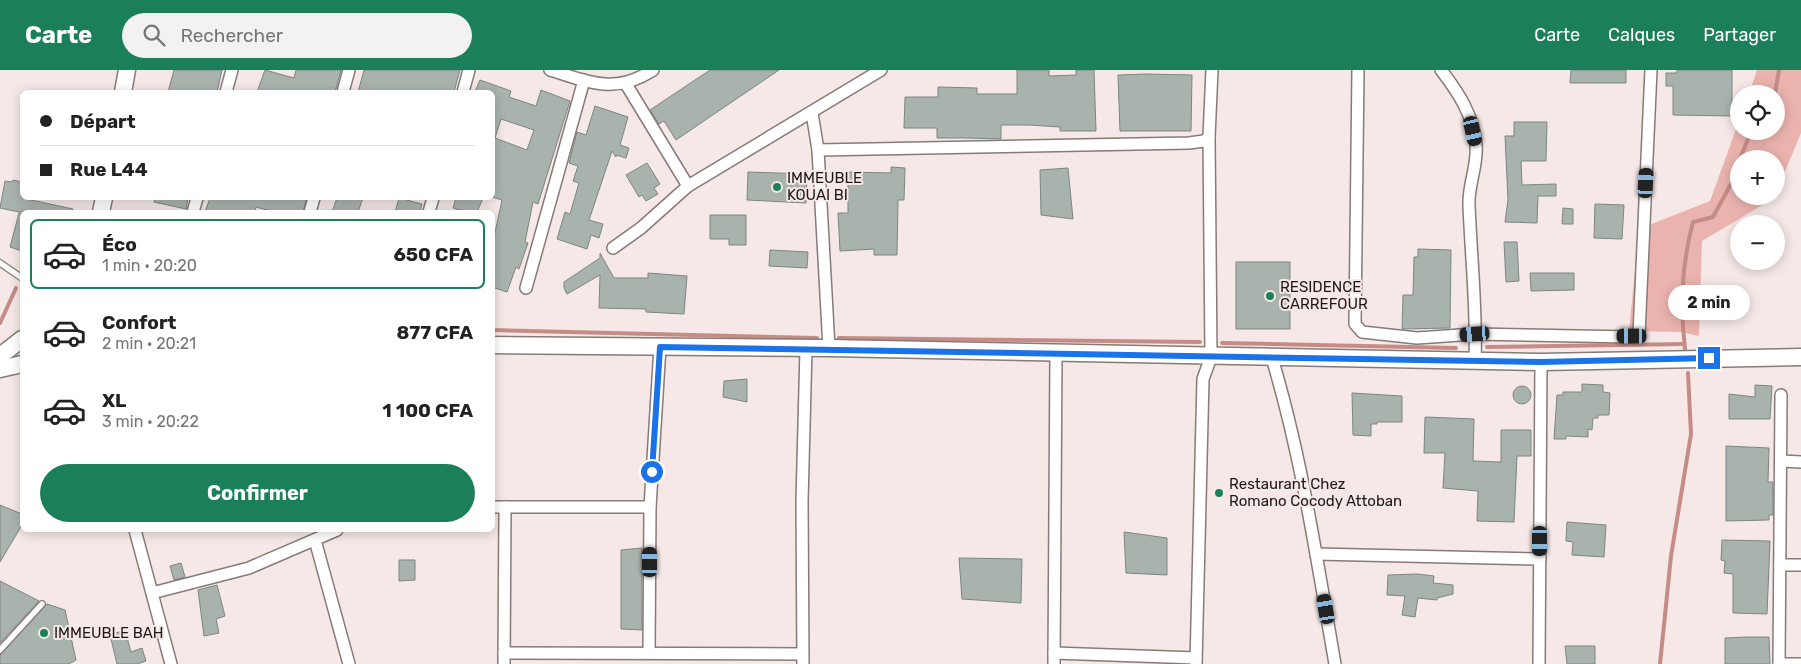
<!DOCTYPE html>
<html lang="fr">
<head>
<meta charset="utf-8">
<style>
	:root { --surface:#fff; --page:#f2f2f2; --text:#222; --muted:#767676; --line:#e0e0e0; --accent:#1b805a }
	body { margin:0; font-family:Rubik,sans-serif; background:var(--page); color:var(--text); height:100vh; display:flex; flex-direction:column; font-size:19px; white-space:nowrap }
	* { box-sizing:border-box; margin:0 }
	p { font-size:16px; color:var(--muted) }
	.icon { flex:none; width:28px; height:28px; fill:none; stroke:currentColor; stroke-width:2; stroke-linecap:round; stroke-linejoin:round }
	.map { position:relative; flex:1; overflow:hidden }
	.panel { position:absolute; left:20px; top:140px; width:475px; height:322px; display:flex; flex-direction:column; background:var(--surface); border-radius:8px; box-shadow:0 2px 12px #0003 }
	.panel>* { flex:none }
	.banner { position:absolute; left:20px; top:20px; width:475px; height:110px; border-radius:8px; box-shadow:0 2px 12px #0003; display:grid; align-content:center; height:110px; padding:0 20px; background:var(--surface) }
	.fabs { position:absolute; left:1730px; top:15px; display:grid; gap:10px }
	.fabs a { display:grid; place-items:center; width:55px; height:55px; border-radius:50%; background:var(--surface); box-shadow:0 2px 12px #0003; font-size:25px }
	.end { position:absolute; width:22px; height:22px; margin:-11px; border:6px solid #1a73e8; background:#fff; box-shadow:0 0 0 2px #fff }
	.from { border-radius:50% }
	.bubble { position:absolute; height:35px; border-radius:18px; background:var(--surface); box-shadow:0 2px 12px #0003; font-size:16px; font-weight:700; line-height:35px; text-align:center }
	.car { position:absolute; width:15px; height:30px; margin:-15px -8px; border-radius:6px; box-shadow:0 0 4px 1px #0007; background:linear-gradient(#222 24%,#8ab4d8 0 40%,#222 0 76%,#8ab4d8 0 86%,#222 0) }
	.banner b { display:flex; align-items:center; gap:18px; height:48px; font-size:19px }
	.banner b+b { border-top:1px solid var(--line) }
	.banner i { width:12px; height:12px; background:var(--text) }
	ul { padding:9px 0 0; list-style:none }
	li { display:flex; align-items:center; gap:15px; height:70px; margin:0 10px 8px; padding:0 10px; border:2px solid transparent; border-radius:8px }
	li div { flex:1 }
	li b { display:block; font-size:19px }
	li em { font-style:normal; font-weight:700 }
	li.on { border-color:var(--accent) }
	li>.icon { width:45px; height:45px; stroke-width:1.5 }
	.primary-button { display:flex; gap:10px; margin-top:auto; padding:10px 20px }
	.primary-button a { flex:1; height:58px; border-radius:30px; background:var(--accent); color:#fff; font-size:20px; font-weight:700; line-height:58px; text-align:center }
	header { display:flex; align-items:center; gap:30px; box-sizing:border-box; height:70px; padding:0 25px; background:var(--accent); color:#fff }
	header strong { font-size:24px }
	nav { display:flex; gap:28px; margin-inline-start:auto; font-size:18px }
	.search { width:350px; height:45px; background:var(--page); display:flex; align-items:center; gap:12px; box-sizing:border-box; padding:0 18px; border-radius:28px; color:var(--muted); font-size:19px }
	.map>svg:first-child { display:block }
</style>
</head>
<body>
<header>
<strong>Carte</strong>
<div class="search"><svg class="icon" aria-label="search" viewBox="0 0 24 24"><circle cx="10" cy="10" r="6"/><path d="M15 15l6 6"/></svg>Rechercher</div>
<nav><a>Carte</a><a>Calques</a><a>Partager</a></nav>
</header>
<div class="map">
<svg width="1801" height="594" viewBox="0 0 1801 594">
	<rect width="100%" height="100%" fill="#f5e8e6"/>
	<polygon fill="#ebb3ae" points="1757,0 1801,0 1801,63 1776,123 1776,89 1739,89 1739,126 1775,126 1774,128 1702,171 1699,266 1681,262 1629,261 1639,159 1710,131 1739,51 1739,61 1776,61 1776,24 1749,24"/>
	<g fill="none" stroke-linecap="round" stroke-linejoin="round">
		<g stroke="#c58c86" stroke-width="4">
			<polyline points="1775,24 1779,0"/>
			<polyline points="1740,89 1751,61"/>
			<polyline points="0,253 16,218"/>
			<polyline points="492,260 817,268"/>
			<polyline points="839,268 1200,272"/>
			<polyline points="1222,273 1456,278"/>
			<polyline points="1487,277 1684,274"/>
			<path d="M1685,279C1680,237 1682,193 1693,152L1713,147L1732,112L1739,92"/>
			<polyline points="1660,594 1671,486 1691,364 1688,303"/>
		</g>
	</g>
	<g fill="#a9b3ae" stroke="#7c8681" fill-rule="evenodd">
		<polygon points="174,0 222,0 217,22 168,22"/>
		<polygon points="265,0 294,8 296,0 341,0 335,22 257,22"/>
		<polygon points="364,0 460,0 454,22 358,22"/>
		<polygon points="710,0 779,0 676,70 664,51 659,54 650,40"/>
		<polygon points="1017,0 1049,0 1049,6 1076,5 1076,0 1094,0 1096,61 1060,61 1060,57 1029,55 1001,55 1001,69 964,68 937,68 937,58 904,58 905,27 938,27 938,17 977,18 977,24 1017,24"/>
		<polygon points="1571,0 1626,0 1626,13 1570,13"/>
		<polygon points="1677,0 1732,0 1732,46 1673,45 1673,16 1666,16 1666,3 1677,3"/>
		<polygon points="1146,4 1192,5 1191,61 1120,61 1118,5"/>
		<path d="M480,10L511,21L509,27L536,36L541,20L570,31L538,134L533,132L525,172L528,173L519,199L516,197L507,222L492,217V166L494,167L502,130L492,127V22H475ZM501,49L534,60L527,80L495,68Z"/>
		<polygon points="595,36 628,47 620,75 629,78 626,88 616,85 616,87 612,81 589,150 603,154 599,168 591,165 587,179 557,169 565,142 570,144 579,113 573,111 578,96 569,93 577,62 586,65"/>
		<polygon points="1514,52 1547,52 1546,91 1521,91 1522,115 1556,114 1556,126 1538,126 1537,153 1505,152 1508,130 1505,66 1514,66"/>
		<polygon points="647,93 660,114 654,118 658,124 646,131 642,125 639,127 626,105"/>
		<polygon points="891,97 905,98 904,130 898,130 897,185 874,185 874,179 840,181 838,143 848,143 848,102 891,103"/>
		<polygon points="1068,98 1073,149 1041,145 1040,100"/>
		<polygon points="748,102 807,104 806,133 747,130"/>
		<polygon points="13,110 22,112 22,128 73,139 72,142 19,142 0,138 5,111 12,112"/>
		<polygon points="155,128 188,128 186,139 154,132"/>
		<polygon points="210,128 299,128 306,130 303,142 274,142 256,137 255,142 205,142"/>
		<polygon points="337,128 363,128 358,142 332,142"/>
		<polygon points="399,128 422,134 420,142 395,142"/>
		<polygon points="456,128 483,128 477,142 467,142 453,138"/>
		<polygon points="1595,134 1624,135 1622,169 1594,168"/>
		<polygon points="1563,138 1573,139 1573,154 1562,154"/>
		<polygon points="19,143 22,143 22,181 10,177"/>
		<polygon points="710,145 746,145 746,175 729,175 729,169 710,169"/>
		<polygon points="1504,172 1517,172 1519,211 1506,212"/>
		<polygon points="1418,179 1451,180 1450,258 1402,259 1403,225 1413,225 1414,187 1418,187"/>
		<polygon points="770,180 808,182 807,198 769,196"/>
		<polygon points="600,183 614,208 648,208 648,203 687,206 684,244 646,242 646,239 599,238 600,205 567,224 564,218 564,212 600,188"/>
		<rect x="1236" y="192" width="54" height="67"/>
		<polygon points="1530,203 1574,203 1574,220 1531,221"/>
		<polygon points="747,309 747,332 723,327 724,311"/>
		<polygon points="1582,314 1603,315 1603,322 1610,323 1609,345 1598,345 1598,348 1593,348 1592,360 1588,359 1588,367 1566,366 1566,369 1554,369 1557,325 1563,325 1563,322 1582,322"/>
		<polygon points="1755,315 1772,316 1770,349 1729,349 1729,324 1755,327"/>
		<circle cx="1522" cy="325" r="9"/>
		<polygon points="1352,323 1402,326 1402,352 1377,352 1377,354 1371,354 1371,366 1353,365"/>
		<polygon points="1425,347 1474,349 1473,391 1501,392 1501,360 1531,360 1531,386 1517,386 1514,452 1477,451 1478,421 1443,418 1445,383 1424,383"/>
		<polygon points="1726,376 1769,378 1768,412 1773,412 1773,445 1769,445 1769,450 1726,451"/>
		<polygon points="0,435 22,444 22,455 0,492"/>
		<polygon points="1567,452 1606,455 1604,487 1572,485 1573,472 1566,471"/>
		<polygon points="1124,462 1167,468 1167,505 1126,503"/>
		<polygon points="1722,470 1770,471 1767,544 1733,543 1733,504 1724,503 1725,491 1721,490"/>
		<polygon points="642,478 642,560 621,559 621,480"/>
		<polygon points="959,488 1022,489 1021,533 962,529"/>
		<polygon points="399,490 415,490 415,510 399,511"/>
		<polygon points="181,493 185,507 174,510 170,496"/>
		<polygon points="1417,504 1434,506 1433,513 1453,515 1453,524 1437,528 1437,530 1418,528 1415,547 1402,545 1405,526 1387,525 1388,505"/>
		<polygon points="0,511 39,531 0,573"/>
		<polygon points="217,515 225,546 216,549 219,563 204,566 198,520"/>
		<polygon points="47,534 65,540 76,590 69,594 0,594 0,585"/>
		<polygon points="125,560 131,582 142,578 146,591 137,594 117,594 110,565"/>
		<polygon points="1747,567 1769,567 1770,594 1725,594 1725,568"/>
		<polygon points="1565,576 1595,576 1595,594 1567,594"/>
	</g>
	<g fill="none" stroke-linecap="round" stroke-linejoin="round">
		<defs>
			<g id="lane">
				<polyline points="0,193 22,208"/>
				<polyline points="0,580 42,534"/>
			</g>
			<g id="street">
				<path d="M550,0C590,12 614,25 653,0"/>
				<polyline points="1358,0 1355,254 1362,262 1417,268 1475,264 1632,267 1639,264 1651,0"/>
				<path d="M1441,0C1458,22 1474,46 1476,75C1478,95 1468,115 1469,135C1471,187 1477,239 1475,291"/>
				<polyline points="626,14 688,116 881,0"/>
				<polyline points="226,22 232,0"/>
				<polyline points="343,22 349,0"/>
				<polyline points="463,22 469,0"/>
				<polyline points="812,43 818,80 829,278"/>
				<polyline points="818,80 1189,73 1204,71 1209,67"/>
				<polyline points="193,142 197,128"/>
				<polyline points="310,142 314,128"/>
				<polyline points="429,142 433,128"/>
				<polyline points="613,178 641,158 688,116"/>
				<polyline points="526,218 584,10"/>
				<path d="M1272,288C1302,388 1317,491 1335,594"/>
				<polyline points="1782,391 1801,392"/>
				<polyline points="492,437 650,437"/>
				<polyline points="135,460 171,594"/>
				<polyline points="315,470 349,594"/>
				<polyline points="1316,484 1540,489"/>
				<polyline points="1780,495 1801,495"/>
				<polyline points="152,523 249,498 337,460"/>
				<polyline points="504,583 802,584"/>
				<polyline points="649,583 650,437 660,277"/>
				<polyline points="1054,583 1196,588"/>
				<polyline points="504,594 505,437"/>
				<polyline points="803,594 802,431 806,279"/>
				<polyline points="1054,594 1056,282"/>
				<polyline points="1196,594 1203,309 1211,287 1209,67 1212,0"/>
				<polyline points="1539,594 1541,292"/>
				<polyline points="1779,594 1781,325"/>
				<polyline points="1779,594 1801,594"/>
			</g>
			<g id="secondary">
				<polyline points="123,22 127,0"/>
				<polyline points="101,142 104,128"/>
				<polyline points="492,275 829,278 1541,292 1801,287"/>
				<polyline points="0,286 22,269"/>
				<polyline points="0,299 22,294"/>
			</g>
		</defs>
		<use href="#lane" stroke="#867b79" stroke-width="8"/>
		<use href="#street" stroke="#867b79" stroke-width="14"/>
		<use href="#secondary" stroke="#867b79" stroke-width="19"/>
		<use href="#lane" stroke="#fff" stroke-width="5.5"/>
		<use href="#street" stroke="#fff" stroke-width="11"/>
		<use href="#secondary" stroke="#fff" stroke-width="16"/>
	</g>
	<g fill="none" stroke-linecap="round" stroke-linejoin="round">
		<polyline stroke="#1a73e8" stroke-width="6" points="652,402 660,277 1541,292 1709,288"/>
	</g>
	<g fill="#1b805a" stroke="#f5e8e6" stroke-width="2">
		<circle cx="777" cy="117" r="5"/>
		<circle cx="1270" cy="226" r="5"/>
		<circle cx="1219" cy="423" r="5"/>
		<circle cx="44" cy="563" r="5"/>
	</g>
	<g text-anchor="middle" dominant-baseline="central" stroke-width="4" stroke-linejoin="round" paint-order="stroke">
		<g font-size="15" fill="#1d1818" stroke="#f5e8e6" text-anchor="start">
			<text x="787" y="108">IMMEUBLE<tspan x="787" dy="17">KOUAI BI</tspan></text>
			<text x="1280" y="217">RESIDENCE<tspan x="1280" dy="17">CARREFOUR</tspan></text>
			<text x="1229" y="414">Restaurant Chez<tspan x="1229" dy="17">Romano Cocody Attoban</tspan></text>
			<text x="54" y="563">IMMEUBLE BAH</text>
		</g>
	</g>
</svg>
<div class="fabs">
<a><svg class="icon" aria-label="locate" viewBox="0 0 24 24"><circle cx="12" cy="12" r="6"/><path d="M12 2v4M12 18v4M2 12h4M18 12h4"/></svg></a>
<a>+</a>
<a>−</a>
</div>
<i class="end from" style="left:652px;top:402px"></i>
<i class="end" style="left:1709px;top:288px"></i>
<div class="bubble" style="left:1668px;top:215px;width:82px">2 min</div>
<i class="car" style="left:1473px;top:61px;rotate:167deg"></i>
<i class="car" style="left:1646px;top:113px;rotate:3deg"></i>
<i class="car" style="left:1475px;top:264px;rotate:266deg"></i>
<i class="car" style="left:1632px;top:266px;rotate:270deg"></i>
<i class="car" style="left:1540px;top:471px;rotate:180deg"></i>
<i class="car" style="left:650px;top:492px;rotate:0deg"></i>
<i class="car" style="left:1326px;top:539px;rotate:350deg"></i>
<div class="banner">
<b><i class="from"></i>Départ</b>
<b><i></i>Rue L44</b>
</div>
<section class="panel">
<ul>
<li class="on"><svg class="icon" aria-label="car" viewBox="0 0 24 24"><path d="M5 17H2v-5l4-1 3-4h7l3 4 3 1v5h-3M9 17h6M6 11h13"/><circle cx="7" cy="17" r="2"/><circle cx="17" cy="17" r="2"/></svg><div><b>Éco</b><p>1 min · 20:20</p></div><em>650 CFA</em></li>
<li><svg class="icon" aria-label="car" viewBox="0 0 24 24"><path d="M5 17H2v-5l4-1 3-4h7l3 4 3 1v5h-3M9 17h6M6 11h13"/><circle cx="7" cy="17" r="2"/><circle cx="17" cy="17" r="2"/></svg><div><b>Confort</b><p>2 min · 20:21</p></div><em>877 CFA</em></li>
<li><svg class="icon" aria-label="car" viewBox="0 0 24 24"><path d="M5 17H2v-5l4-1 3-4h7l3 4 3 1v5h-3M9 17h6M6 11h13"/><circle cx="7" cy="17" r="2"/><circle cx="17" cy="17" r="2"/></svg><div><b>XL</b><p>3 min · 20:22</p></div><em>1 100 CFA</em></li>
</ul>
<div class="primary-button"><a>Confirmer</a></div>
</section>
</div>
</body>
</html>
